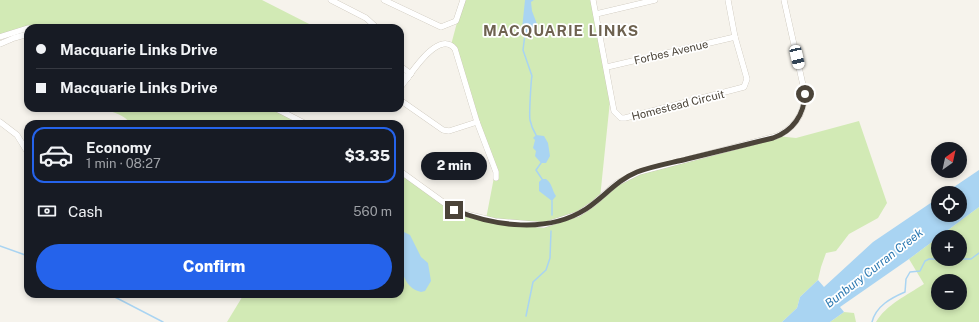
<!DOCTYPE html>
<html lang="en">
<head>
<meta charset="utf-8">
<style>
	:root { --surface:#171b24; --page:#20242c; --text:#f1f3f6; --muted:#9ea1a6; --line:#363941; --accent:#2563eb }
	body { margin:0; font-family:"Public Sans",sans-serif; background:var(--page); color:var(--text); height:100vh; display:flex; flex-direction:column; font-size:15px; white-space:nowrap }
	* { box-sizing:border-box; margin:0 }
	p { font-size:13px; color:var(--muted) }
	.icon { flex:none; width:22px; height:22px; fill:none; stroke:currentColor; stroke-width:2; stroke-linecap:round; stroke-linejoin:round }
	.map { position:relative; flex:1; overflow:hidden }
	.side { position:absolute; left:24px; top:120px; width:380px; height:178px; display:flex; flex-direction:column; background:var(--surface); border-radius:12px; box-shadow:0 2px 6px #0003 }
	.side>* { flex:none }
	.guide { position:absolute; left:24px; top:24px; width:380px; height:88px; border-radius:12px; box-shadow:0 2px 6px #0003; display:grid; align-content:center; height:88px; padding:0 12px; background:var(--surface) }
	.needle { width:26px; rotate:33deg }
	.controls { position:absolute; left:931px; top:142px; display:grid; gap:8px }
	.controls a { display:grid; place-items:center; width:36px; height:36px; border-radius:50%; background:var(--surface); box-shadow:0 2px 6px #0003; font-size:20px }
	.end { position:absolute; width:18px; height:18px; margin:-9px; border:5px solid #4b4439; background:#fff; box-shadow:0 0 0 2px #fff }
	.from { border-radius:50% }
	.bubble { position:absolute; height:28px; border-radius:14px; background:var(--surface); box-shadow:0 2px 6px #0003; font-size:13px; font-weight:800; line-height:28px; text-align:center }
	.car { position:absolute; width:12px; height:24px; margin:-12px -6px; border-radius:5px; box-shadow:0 0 3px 1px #0007; background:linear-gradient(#fff 24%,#345 0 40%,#fff 0 76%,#345 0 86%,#fff 0) }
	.guide b { display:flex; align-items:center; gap:14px; height:38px; font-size:15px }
	.guide b+b { border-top:1px solid var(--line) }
	.guide i { width:10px; height:10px; background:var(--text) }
	ul { padding:7px 0 0; list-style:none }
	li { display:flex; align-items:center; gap:12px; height:56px; margin:0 8px 6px; padding:0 4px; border:2px solid transparent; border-radius:12px }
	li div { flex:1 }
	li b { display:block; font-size:15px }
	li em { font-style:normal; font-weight:800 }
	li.selected { border-color:var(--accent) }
	li>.icon { width:36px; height:36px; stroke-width:1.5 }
	.pay { display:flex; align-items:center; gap:10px; height:44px; padding:0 12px; font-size:15px }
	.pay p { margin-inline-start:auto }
	.primary-button { display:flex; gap:8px; margin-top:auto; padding:8px 12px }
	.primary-button a { flex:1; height:46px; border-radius:24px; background:var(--accent); color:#fff; font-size:16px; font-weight:800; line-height:46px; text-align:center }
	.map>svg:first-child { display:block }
</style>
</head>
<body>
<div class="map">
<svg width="979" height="322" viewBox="0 0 979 322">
	<rect width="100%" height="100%" fill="#f6f3ec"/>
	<g fill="#d2eab5" fill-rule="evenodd">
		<polygon points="0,0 262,0 317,28 36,27 0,37"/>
		<polygon points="463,0 593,0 611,91 600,198 630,175 777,136 796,138 859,121 887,203 878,218 849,234 836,251 826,253 821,267 818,280 800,297 797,308 782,322 227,322 244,294 400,294 400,172 453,209 486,219 495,172 451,45"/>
		<path d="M104,108H274L307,124H131C124,115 115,112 104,110Z"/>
		<path d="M979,207V322H876C886,305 907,295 924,284L909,259ZM938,237H960V259H938ZM938,281H960V303H938Z"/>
		<polygon points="844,312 854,313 856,322 830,322"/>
	</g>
	<g fill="#a9d4f2">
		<polygon points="525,0 534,0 531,2 532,11 537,24 531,33 527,35 522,29"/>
		<polygon points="536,135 544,136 548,143 550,156 546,163 541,163 535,156 536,151 533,148 535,140 533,138"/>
		<polygon points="979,170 979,207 909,259 840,307 844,312 830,322 782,322 797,308 800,297 818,280 824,287 873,242 938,198 938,215 960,215 960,193 945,193"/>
		<path d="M542,179H546C552,183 552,190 556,196L552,201L539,191V182Z"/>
		<path d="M400,230L410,235L421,257L428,263L431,281L425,291L421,292C396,286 400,250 400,230Z"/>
	</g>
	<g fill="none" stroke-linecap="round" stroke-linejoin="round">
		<g stroke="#a9d4f2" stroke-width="1.5">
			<path d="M525,34L523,50L532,76C531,80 529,115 530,120C531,125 533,130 536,135"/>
			<polyline points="541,163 536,170 542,179"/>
			<polyline points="552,201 552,215"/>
			<polyline points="0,246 28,256"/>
			<polyline points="109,294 163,322"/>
			<polyline points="526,316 533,282 546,270 550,258 551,231"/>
			<path d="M872,322C876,306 891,298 905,292L906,279L910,272L920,271L925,261L929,259H971L979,253"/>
		</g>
		<defs>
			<g id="minor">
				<polyline points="331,0 366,18 377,28"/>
				<polyline points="384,0 441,27 456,21 463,0"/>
				<polyline points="593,0 614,111 621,118 625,118 744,87 747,79 735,37 728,0"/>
				<polyline points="596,14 655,0"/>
				<polyline points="31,28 44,28"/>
				<polyline points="0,37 28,28"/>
				<polyline points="0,44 14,38 28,34"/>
				<polyline points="400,66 411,74"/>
				<polyline points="607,67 735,37"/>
				<polyline points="400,73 408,78"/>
				<path d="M400,88C409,77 438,28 455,49L477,122L496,172V178"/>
				<polyline points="400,100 443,130 449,131 477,122"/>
				<polyline points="275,108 306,124"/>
				<polyline points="0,122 17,135 28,153"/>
				<path d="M400,171L454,210L466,214L495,221L544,225L578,214L593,204L617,183L639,172L777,136C795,128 804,113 805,94L784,0"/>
			</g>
		</defs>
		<use href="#minor" stroke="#c2bbae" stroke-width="6"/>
		<use href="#minor" stroke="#fff" stroke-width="5.5"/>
	</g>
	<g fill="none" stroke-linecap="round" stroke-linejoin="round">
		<path stroke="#4b4439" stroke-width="5" d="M454,210C495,226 547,234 586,209C604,197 617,180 637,172C653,166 671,163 687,159C716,152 744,145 773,138C793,131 804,115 805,94"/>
	</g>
	<g text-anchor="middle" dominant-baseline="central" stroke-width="3.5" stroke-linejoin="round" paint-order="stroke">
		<g font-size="11" fill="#4b4439" stroke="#fff">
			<text transform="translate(671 52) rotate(-13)">Forbes Avenue</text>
			<text transform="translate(678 105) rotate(-14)">Homestead Circuit</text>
		</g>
		<g font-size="12" font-style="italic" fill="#2e7ab2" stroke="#fff">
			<text transform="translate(874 268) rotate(-38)">Bunbury Curran Creek</text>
		</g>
		<g font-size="15" font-weight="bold" letter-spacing="1" fill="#6e6250" stroke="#fff">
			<text x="561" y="30">MACQUARIE LINKS</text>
		</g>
	</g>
</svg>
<div class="controls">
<a><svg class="needle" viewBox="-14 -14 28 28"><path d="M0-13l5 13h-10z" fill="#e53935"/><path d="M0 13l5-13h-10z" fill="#9ea1a6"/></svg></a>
<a><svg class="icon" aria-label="locate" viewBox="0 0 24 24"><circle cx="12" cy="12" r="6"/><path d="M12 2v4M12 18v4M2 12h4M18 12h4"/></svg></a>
<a>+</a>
<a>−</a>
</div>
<i class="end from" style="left:805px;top:94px"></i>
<i class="end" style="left:454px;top:210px"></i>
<div class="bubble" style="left:421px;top:152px;width:66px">2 min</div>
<i class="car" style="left:797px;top:57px;rotate:167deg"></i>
<div class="guide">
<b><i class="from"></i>Macquarie Links Drive</b>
<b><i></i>Macquarie Links Drive</b>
</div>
<section class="side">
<ul>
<li class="selected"><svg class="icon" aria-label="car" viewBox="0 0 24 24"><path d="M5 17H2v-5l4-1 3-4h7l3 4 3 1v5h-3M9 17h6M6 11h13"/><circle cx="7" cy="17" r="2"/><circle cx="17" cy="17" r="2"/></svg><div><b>Economy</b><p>1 min · 08:27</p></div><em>$3.35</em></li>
</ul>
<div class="pay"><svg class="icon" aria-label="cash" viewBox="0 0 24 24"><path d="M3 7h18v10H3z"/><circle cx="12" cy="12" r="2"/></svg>Cash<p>560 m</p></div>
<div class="primary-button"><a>Confirm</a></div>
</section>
</div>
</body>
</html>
